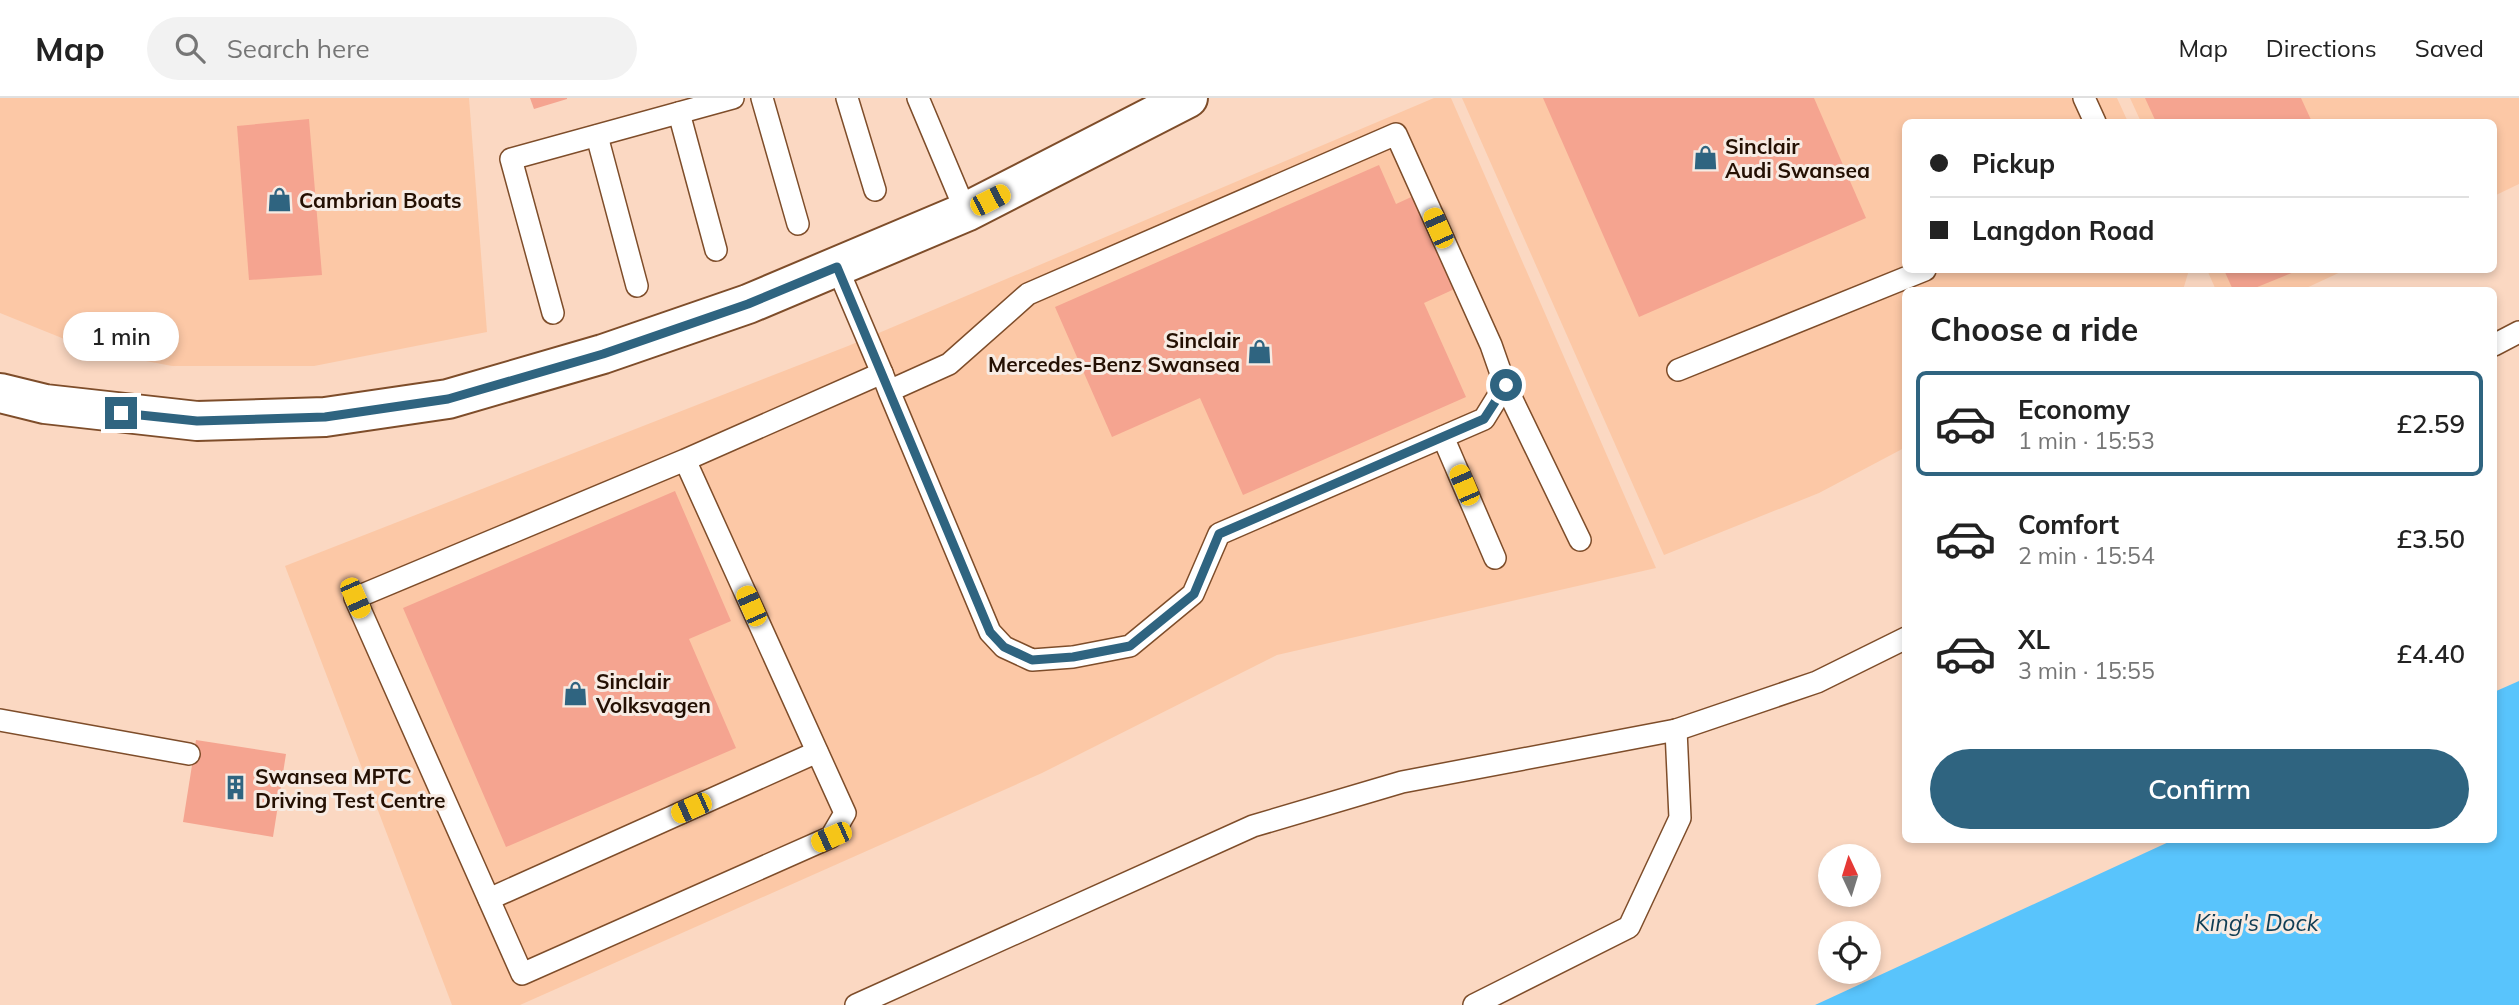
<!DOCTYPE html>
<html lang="en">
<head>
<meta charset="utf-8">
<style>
	:root { --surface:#fff; --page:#f2f2f2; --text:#222; --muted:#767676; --line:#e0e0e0; --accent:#2f6480 }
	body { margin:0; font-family:Mulish,sans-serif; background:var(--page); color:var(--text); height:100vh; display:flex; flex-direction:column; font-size:26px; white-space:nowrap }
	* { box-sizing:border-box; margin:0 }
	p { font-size:23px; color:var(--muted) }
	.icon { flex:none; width:38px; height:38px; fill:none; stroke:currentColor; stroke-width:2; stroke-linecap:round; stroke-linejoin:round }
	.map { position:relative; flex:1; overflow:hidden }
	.side { position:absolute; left:1902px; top:189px; width:595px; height:556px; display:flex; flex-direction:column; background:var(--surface); border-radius:10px; box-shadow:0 4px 10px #0003 }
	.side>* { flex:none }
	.hud { position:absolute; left:1902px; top:21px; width:595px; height:154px; border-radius:10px; box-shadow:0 4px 10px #0003; display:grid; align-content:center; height:154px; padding:0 28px; background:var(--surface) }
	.needle { width:46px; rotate:356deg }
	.buttons { position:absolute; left:1818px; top:746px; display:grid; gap:14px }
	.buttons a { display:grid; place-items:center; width:63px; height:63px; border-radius:50%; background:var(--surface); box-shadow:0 4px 10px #0003; font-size:35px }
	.end { position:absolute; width:32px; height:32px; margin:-16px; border:9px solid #2f6480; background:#fff; box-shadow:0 0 0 4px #fff }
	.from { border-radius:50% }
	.bubble { position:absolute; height:49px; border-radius:24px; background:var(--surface); box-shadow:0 4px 10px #0003; font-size:23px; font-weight:600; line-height:49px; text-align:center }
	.car { position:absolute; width:21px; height:42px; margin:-21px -10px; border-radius:9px; box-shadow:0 0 5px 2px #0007; background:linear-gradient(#f5c518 24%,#345 0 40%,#f5c518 0 76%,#345 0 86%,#f5c518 0) }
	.hud b { display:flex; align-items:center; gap:24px; height:66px; font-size:26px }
	.hud b+b { border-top:2px solid var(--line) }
	.hud i { width:18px; height:18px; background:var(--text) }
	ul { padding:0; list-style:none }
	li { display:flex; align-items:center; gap:21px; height:105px; margin:0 14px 10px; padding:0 14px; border:4px solid transparent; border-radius:10px }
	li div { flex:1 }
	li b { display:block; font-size:26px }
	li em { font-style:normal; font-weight:600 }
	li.on { border-color:var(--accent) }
	li>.icon { width:63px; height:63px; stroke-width:1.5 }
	h2 { padding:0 28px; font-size:32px; line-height:84px }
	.action { display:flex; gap:14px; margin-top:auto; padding:14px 28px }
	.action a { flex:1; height:80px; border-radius:42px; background:var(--accent); color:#fff; font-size:28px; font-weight:600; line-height:80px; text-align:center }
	header { display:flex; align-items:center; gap:42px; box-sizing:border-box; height:98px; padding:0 35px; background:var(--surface); border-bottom:2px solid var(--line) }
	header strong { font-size:33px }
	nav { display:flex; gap:38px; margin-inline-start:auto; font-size:24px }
	.search { width:490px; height:63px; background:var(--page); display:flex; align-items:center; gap:18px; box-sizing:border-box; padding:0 24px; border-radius:38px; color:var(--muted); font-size:26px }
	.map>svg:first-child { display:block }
</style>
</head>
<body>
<header>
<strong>Map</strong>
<div class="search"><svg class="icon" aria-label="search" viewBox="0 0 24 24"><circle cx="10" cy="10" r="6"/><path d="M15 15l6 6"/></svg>Search here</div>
<nav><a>Map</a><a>Directions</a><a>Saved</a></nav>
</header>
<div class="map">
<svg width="2519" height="907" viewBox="0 0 2519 907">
	<rect width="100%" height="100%" fill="#fbd8c2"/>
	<g fill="#fcc8a6">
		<polygon points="0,0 469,0 487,234 314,268 172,268 94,253 0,215"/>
		<polygon points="1434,0 1451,0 1656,470 1277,557 1042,675 520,907 452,907 285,468 848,248"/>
		<polygon points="1462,0 2117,0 2128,24 1906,24 1906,172 2189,172 2183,192 1906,192 1906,349 1819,395 1664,457"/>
		<polygon points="2130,0 2519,0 2519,86 2494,98 2494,24 2141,24"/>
		<polygon points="2207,172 2345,172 2302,192 2216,192"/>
	</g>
	<polygon fill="#59c4fc" points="2519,583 2519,907 1815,907 2173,742 2494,742 2494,594"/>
	<g fill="#f5a490">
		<polygon points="530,0 567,0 567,1 534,11"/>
		<polygon points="1543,0 1814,0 1866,120 1639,219"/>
		<polygon points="2145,0 2301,0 2312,24 2156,24"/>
		<polygon points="309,21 322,177 249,182 237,28"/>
		<polygon points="1379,67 1396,106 1420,95 1461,188 1424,205 1466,299 1243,397 1200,300 1112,339 1055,209"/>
		<polygon points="2224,172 2299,172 2250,192 2233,192"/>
		<polygon points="675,393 731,523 689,541 736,650 506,749 403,510"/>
		<polygon points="196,642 286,656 273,739 183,724"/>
	</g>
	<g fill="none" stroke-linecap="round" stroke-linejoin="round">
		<defs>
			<g id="lane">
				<polyline points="762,0 798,126"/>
				<polyline points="847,0 875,92"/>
				<polyline points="918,0 966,114"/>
				<polyline points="2084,0 2095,24"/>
				<polyline points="679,15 716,152"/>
				<polyline points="597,38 637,188"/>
				<polyline points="837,169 882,275 889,293 990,534 1004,549 1032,562 1073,559 1130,548 1193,496 1219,436 1484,321 1505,287 1491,247 1396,36 1028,196 949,266 889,293"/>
				<polyline points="553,215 511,61 733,0"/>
				<polyline points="2494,247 2519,234"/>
				<polyline points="1678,272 1925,172"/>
				<polyline points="1505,287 1580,442"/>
				<polyline points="1443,339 1495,460"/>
				<polyline points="685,362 355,500 522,876 831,739 845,715 685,362 882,275"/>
				<polyline points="0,622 189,656"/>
				<polyline points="489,801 817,654"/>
				<polyline points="856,907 1253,728 1402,684 1676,632 1817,584 1906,540"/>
				<polyline points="1474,907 1629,829 1680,720 1676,632"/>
			</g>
			<polyline id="street" points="0,295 45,306 197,323 325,319 448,301 603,256 748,206 966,114 1188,0"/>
		</defs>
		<use href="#lane" stroke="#7e4d2a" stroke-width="24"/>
		<use href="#street" stroke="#7e4d2a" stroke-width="42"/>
		<use href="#lane" stroke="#fff" stroke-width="21"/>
		<use href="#street" stroke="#fff" stroke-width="38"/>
	</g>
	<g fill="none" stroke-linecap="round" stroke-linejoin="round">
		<polyline stroke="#2f6480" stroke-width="9" points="121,315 197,323 325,319 448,301 603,256 748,206 837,169 990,534 1004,549 1032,562 1073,559 1130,548 1194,496 1219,436 1484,321 1506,287"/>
	</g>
	<defs>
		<symbol id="shop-bare" viewBox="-9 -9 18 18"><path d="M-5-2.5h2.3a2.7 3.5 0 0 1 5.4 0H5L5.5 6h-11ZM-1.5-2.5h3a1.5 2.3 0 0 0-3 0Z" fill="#2f6480" stroke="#f7ebe3" stroke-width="2.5" paint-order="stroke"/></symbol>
		<symbol id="building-bare" viewBox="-9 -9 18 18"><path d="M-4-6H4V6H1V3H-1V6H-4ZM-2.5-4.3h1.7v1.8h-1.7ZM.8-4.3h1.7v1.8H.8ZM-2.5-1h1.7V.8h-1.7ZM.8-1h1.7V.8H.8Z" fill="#2f6480" stroke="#f7ebe3" stroke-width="2.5" paint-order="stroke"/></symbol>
	</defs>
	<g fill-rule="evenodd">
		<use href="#shop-bare" x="1688" y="42" width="35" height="35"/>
		<use href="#shop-bare" x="262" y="84" width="35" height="35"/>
		<use href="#shop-bare" x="1242" y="236" width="35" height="35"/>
		<use href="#shop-bare" x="558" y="578" width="35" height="35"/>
		<use href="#building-bare" x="218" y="672" width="35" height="35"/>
	</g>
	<g text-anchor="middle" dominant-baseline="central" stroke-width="6" stroke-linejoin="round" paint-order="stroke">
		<g font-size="21" font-weight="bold" fill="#241003" stroke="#f7ebe3" text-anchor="start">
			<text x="1725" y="48">Sinclair<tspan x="1725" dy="24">Audi Swansea</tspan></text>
			<text x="299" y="102">Cambrian Boats</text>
			<text x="1240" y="242" text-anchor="end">Sinclair<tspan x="1240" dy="24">Mercedes-Benz Swansea</tspan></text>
			<text x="596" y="583">Sinclair<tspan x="596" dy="24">Volksvagen</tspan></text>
			<text x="255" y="678">Swansea MPTC<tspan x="255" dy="24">Driving Test Centre</tspan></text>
		</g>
		<g font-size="23" font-style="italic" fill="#0f3d54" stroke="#f7ebe3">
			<text x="2257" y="824">King's Dock</text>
		</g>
	</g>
</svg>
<div class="buttons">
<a><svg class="needle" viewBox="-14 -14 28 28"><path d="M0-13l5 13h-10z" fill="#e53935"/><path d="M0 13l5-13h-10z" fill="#767676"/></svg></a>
<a><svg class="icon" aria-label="locate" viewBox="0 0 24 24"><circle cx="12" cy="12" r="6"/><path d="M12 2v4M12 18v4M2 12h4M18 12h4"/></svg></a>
</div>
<i class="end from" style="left:1506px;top:287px"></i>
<i class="end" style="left:121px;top:315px"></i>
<div class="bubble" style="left:63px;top:214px;width:116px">1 min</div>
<i class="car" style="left:990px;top:102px;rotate:63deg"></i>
<i class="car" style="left:1438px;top:130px;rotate:336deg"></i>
<i class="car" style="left:1464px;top:387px;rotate:337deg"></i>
<i class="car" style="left:355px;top:500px;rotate:156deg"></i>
<i class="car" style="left:751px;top:508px;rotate:336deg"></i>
<i class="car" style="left:691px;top:710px;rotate:246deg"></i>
<i class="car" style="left:831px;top:739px;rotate:246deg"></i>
<div class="hud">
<b><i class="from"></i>Pickup</b>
<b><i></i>Langdon Road</b>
</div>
<section class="side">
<h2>Choose a ride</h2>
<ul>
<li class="on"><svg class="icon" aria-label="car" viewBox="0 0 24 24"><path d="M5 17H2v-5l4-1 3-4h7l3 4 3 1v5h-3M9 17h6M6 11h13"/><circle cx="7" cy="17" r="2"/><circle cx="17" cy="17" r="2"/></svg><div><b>Economy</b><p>1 min · 15:53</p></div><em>£2.59</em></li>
<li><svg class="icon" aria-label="car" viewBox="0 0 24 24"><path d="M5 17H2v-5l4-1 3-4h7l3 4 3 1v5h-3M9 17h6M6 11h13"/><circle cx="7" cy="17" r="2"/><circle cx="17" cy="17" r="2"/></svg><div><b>Comfort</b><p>2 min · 15:54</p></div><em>£3.50</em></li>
<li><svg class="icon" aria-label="car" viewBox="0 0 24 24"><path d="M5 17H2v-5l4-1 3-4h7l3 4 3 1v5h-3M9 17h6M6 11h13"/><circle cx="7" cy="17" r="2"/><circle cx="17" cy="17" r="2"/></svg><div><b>XL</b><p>3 min · 15:55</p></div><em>£4.40</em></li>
</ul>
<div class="action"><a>Confirm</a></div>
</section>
</div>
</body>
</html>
